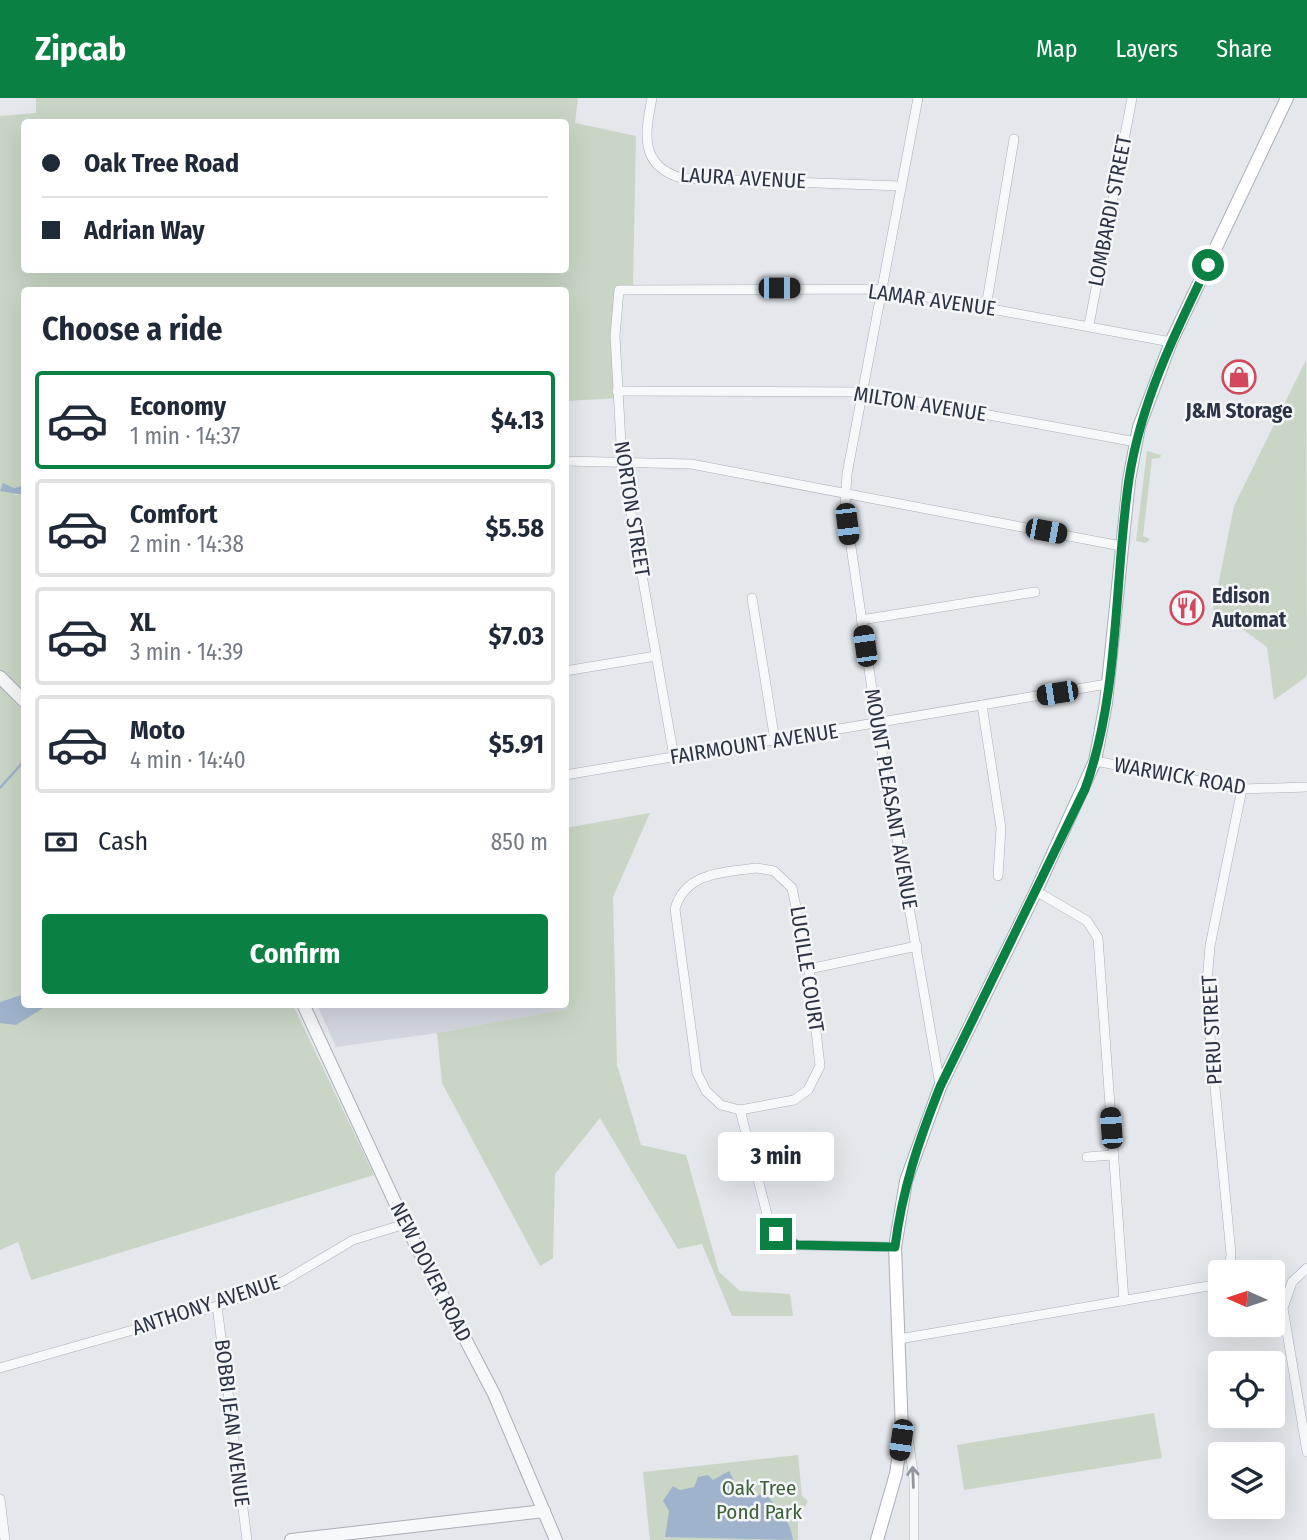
<!DOCTYPE html>
<html lang="en">
<head>
<meta charset="utf-8">
<style>
	:root { --surface:#fff; --page:#f6f6f7; --text:#1f2937; --muted:#747a83; --line:#e0e1e3; --accent:#0b8043 }
	body { margin:0; font-family:"Fira Sans Condensed",sans-serif; background:var(--page); color:var(--text); height:100vh; display:flex; flex-direction:column; font-size:26px; white-space:nowrap }
	* { box-sizing:border-box; margin:0 }
	p { font-size:23px; color:var(--muted) }
	.icon { flex:none; width:38px; height:38px; fill:none; stroke:currentColor; stroke-width:2; stroke-linecap:round; stroke-linejoin:round }
	.map { position:relative; flex:1; overflow:hidden }
	.drawer { position:absolute; left:21px; top:189px; width:548px; height:721px; display:flex; flex-direction:column; background:var(--surface); border-radius:7px; box-shadow:0 7px 28px #0002 }
	.drawer>* { flex:none }
	.guide { position:absolute; left:21px; top:21px; width:548px; height:154px; border-radius:7px; box-shadow:0 7px 28px #0002; display:grid; align-content:center; height:154px; padding:0 21px; background:var(--surface) }
	.needle { width:46px; rotate:273deg }
	.fabs { position:absolute; left:1208px; top:1162px; display:grid; gap:14px }
	.fabs a { display:grid; place-items:center; width:77px; height:77px; border-radius:7px; background:var(--surface); box-shadow:0 7px 28px #0002; font-size:35px }
	.end { position:absolute; width:32px; height:32px; margin:-16px; border:9px solid #0b8043; background:#fff; box-shadow:0 0 0 4px #fff }
	.from { border-radius:50% }
	.bubble { position:absolute; height:49px; border-radius:7px; background:var(--surface); box-shadow:0 7px 28px #0002; font-size:23px; font-weight:700; line-height:49px; text-align:center }
	.car { position:absolute; width:21px; height:42px; margin:-21px -10px; border-radius:9px; box-shadow:0 0 5px 2px #0007; background:linear-gradient(#222 24%,#8ab4d8 0 40%,#222 0 76%,#8ab4d8 0 86%,#222 0) }
	.guide b { display:flex; align-items:center; gap:24px; height:66px; font-size:26px }
	.guide b+b { border-top:2px solid var(--line) }
	.guide i { width:18px; height:18px; background:var(--text) }
	ul { padding:0; list-style:none }
	li { display:flex; align-items:center; gap:21px; height:98px; margin:0 14px 10px; padding:0 7px; border:4px solid var(--line); border-radius:7px }
	li div { flex:1 }
	li b { display:block; font-size:26px }
	li em { font-style:normal; font-weight:700 }
	li.active { border-color:var(--accent) }
	li>.icon { width:63px; height:63px; stroke-width:1.5 }
	h2 { padding:0 21px; font-size:32px; line-height:84px }
	.pay { display:flex; align-items:center; gap:18px; height:77px; padding:0 21px; font-size:26px }
	.pay p { margin-inline-start:auto }
	.primary-button { display:flex; gap:14px; margin-top:auto; padding:14px 21px }
	.primary-button a { flex:1; height:80px; border-radius:7px; background:var(--accent); color:#fff; font-size:28px; font-weight:700; line-height:80px; text-align:center }
	header { display:flex; align-items:center; gap:42px; box-sizing:border-box; height:98px; padding:0 35px; background:var(--accent); color:#fff }
	header strong { font-size:33px }
	nav { display:flex; gap:38px; margin-inline-start:auto; font-size:24px }
	.map>svg:first-child { display:block }
</style>
</head>
<body>
<header>
<strong>Zipcab</strong>
<nav><a>Map</a><a>Layers</a><a>Share</a></nav>
</header>
<div class="map">
<svg width="1307" height="1442" viewBox="0 0 1307 1442">
	<rect width="100%" height="100%" fill="#e4e7ec"/>
	<polygon fill="#d2d6de" points="565,904 567,911 437,935 336,949 317,907 565,906"/>
	<g fill="#c9d6c5" fill-rule="evenodd">
		<path d="M36,0H578L575,25L636,38L633,189H619L621,300L565,303V192H24V387L14,390L15,397H24V896L0,904V18L36,15ZM24,24H565V172H24Z"/>
		<polygon points="1306,262 1307,573 1306,579 1274,602 1267,549 1231,523 1210,528 1234,408"/>
		<polygon points="1147,353 1161,357 1160,360 1152,361 1143,438 1150,441 1146,445 1136,443"/>
		<polygon points="650,715 613,799 617,967 641,1047 686,1057 719,1174 740,1193 790,1196 793,1218 732,1218 702,1146 678,1151 600,1020 555,1076 553,1160 540,1168 442,985 437,935 567,911 565,730"/>
		<polygon points="48,907 293,907 374,1077 31,1182 18,1144 0,1152 0,925"/>
		<polygon points="1154,1315 1162,1360 964,1392 957,1347"/>
		<polygon points="798,1357 802,1398 808,1403 798,1422 798,1442 650,1442 643,1374"/>
	</g>
	<g fill="#9fb4cc">
		<polygon points="3,385 14,390 24,387 24,397 0,393"/>
		<polygon points="24,896 24,906 48,907 16,927 0,925 0,904"/>
		<path d="M729,1373L742,1398L767,1397C779,1413 790,1421 793,1442L665,1439L669,1413L663,1403L673,1388L680,1392L694,1389L698,1379L708,1377L713,1382Z"/>
	</g>
	<g fill="none" stroke-linecap="round" stroke-linejoin="round">
		<polyline stroke="#9fb4cc" stroke-width="2.5" points="0,690 24,663"/>
		<defs>
			<g id="minor">
				<path d="M652,0C645,36 639,67 681,80L901,88"/>
				<polyline points="918,0 847,376 845,408 877,625 940,987"/>
				<polyline points="986,209 1014,41"/>
				<polyline points="1089,227 1132,0"/>
				<polyline points="617,293 864,294 1136,344"/>
				<polyline points="565,363 691,366 1121,448"/>
				<polyline points="752,500 775,643"/>
				<polyline points="861,522 1035,494"/>
				<polyline points="565,573 656,558"/>
				<polyline points="982,607 1001,730 998,778"/>
				<polyline points="674,659 622,363 615,238 619,192 883,191 1171,244"/>
				<polyline points="1095,663 1242,691 1307,689"/>
				<polyline points="565,677 1107,586"/>
				<path d="M757,770L774,773L792,790L809,871L820,968L808,992L794,1002L740,1012L721,1007L706,993L697,975L675,811C685,774 725,774 757,770Z"/>
				<polyline points="1036,793 1087,823 1098,840 1124,1203"/>
				<polyline points="809,871 917,848"/>
				<polyline points="740,1012 768,1120 776,1136 797,1147 895,1149"/>
				<polyline points="1087,1059 1112,1057"/>
				<polyline points="1307,1170 1292,1184 1283,1210 1307,1354"/>
				<polyline points="1229,1174 1231,1156 1206,896 1210,848 1242,691"/>
				<polyline points="217,1208 247,1442"/>
				<polyline points="899,1241 1220,1186"/>
				<polyline points="0,1270 217,1208 284,1183 353,1142 405,1126"/>
				<polyline points="906,1326 914,1381 914,1442"/>
				<polyline points="0,1401 5,1442"/>
			</g>
			<g id="tertiary">
				<polyline points="0,579 24,603"/>
				<polyline points="303,906 405,1126 494,1296 556,1442"/>
				<polyline points="291,1442 544,1413"/>
			</g>
			<polyline id="secondary" points="877,1442 896,1376 902,1334 895,1149 906,1083 940,989 1036,793 1095,663 1106,605 1129,382 1139,329 1171,244 1287,0"/>
		</defs>
		<use href="#minor" stroke="#a9aeb7" stroke-width="10"/>
		<use href="#tertiary" stroke="#a9aeb7" stroke-width="14"/>
		<use href="#secondary" stroke="#a9aeb7" stroke-width="14"/>
		<use href="#minor" stroke="#f7f8fa" stroke-width="9"/>
		<use href="#tertiary" stroke="#f7f8fa" stroke-width="12"/>
		<use href="#secondary" stroke="#fff" stroke-width="12"/>
	</g>
	<defs><path id="oneway-shaft" d="M-6 0H5M1.5-3L5.5 0L1.5 3" fill="none" stroke-width="1.6" stroke-linecap="round" stroke-linejoin="round" transform="scale(1.75)"/></defs>
	<use stroke="#9196a0" href="#oneway-shaft" transform="translate(913 1379) rotate(-92)"/>
	<g fill="none" stroke-linecap="round" stroke-linejoin="round">
		<path stroke="#0b8043" stroke-width="9" d="M776,1136L797,1147L895,1149C902,1092 919,1042 940,989L1085,691C1120,595 1114,482 1129,381C1141,304 1174,237 1208,167"/>
	</g>
	<defs>
		<symbol id="shop-ring" viewBox="-11 -11 22 22"><circle r="9.5" fill="#f4f6f9" stroke="#d1495b" stroke-width="1.5"/><path d="M-5-2.5h2.3a2.7 3.5 0 0 1 5.4 0H5L5.5 6h-11ZM-1.5-2.5h3a1.5 2.3 0 0 0-3 0Z" fill="#d1495b"/></symbol>
		<symbol id="restaurant-ring" viewBox="-11 -11 22 22"><circle r="9.5" fill="#f4f6f9" stroke="#d1495b" stroke-width="1.5"/><path d="M-5-6h1v4h1v-4h1v4h1v-4h1v5L-1.5 .5V6h-2V.5L-5-1ZM5-6V6H3V1.5H1.5Q1.5-4 5-6Z" fill="#d1495b"/></symbol>
	</defs>
	<g fill-rule="evenodd">
		<use href="#shop-ring" x="1220" y="260" width="38" height="38"/>
		<use href="#restaurant-ring" x="1168" y="491" width="38" height="38"/>
	</g>
	<g text-anchor="middle" dominant-baseline="central" stroke-width="5" stroke-linejoin="round" paint-order="stroke">
		<g font-size="21" fill="#2b3445" stroke="#f4f6f9">
			<text transform="translate(743 80) rotate(3)">LAURA AVENUE</text>
			<text transform="translate(1110 113) rotate(-79)">LOMBARDI STREET</text>
			<text transform="translate(932 202) rotate(8)">LAMAR AVENUE</text>
			<text transform="translate(920 306) rotate(9)">MILTON AVENUE</text>
			<text transform="translate(632 411) rotate(81)">NORTON STREET</text>
			<text transform="translate(754 646) rotate(-9)">FAIRMOUNT AVENUE</text>
			<text transform="translate(1180 678) rotate(10)">WARWICK ROAD</text>
			<text transform="translate(891 701) rotate(80)">MOUNT PLEASANT AVENUE</text>
			<text transform="translate(807 871) rotate(81)">LUCILLE COURT</text>
			<text transform="translate(1212 932) rotate(-93)">PERU STREET</text>
			<text transform="translate(431 1174) rotate(63)">NEW DOVER ROAD</text>
			<text transform="translate(206 1207) rotate(-18)">ANTHONY AVENUE</text>
			<text transform="translate(232 1325) rotate(83)">BOBBI JEAN AVENUE</text>
		</g>
		<g font-size="21" font-weight="bold" fill="#2b3445" stroke="#f4f6f9">
			<text x="1239" y="313">J&amp;M Storage</text>
			<text x="1212" y="498" text-anchor="start">Edison<tspan x="1212" dy="24">Automat</tspan></text>
		</g>
		<g font-size="21" fill="#3f6138" stroke="#f4f6f9">
			<text x="759" y="1390">Oak Tree<tspan x="759" dy="24">Pond Park</tspan></text>
		</g>
	</g>
</svg>
<div class="fabs">
<a><svg class="needle" viewBox="-14 -14 28 28"><path d="M0-13l5 13h-10z" fill="#e53935"/><path d="M0 13l5-13h-10z" fill="#747a83"/></svg></a>
<a><svg class="icon" aria-label="locate" viewBox="0 0 24 24"><circle cx="12" cy="12" r="6"/><path d="M12 2v4M12 18v4M2 12h4M18 12h4"/></svg></a>
<a><svg class="icon" aria-label="layers" viewBox="0 0 24 24"><path d="M12 4l9 5-9 5-9-5zM3 14l9 5 9-5"/></svg></a>
</div>
<i class="end from" style="left:1208px;top:167px"></i>
<i class="end" style="left:776px;top:1136px"></i>
<div class="bubble" style="left:718px;top:1034px;width:116px">3 min</div>
<i class="car" style="left:779px;top:190px;rotate:90deg"></i>
<i class="car" style="left:847px;top:426px;rotate:173deg"></i>
<i class="car" style="left:1046px;top:433px;rotate:101deg"></i>
<i class="car" style="left:865px;top:548px;rotate:352deg"></i>
<i class="car" style="left:1057px;top:595px;rotate:261deg"></i>
<i class="car" style="left:1111px;top:1030px;rotate:356deg"></i>
<i class="car" style="left:901px;top:1342px;rotate:188deg"></i>
<div class="guide">
<b><i class="from"></i>Oak Tree Road</b>
<b><i></i>Adrian Way</b>
</div>
<section class="drawer">
<h2>Choose a ride</h2>
<ul>
<li class="active"><svg class="icon" aria-label="car" viewBox="0 0 24 24"><path d="M5 17H2v-5l4-1 3-4h7l3 4 3 1v5h-3M9 17h6M6 11h13"/><circle cx="7" cy="17" r="2"/><circle cx="17" cy="17" r="2"/></svg><div><b>Economy</b><p>1 min · 14:37</p></div><em>$4.13</em></li>
<li><svg class="icon" aria-label="car" viewBox="0 0 24 24"><path d="M5 17H2v-5l4-1 3-4h7l3 4 3 1v5h-3M9 17h6M6 11h13"/><circle cx="7" cy="17" r="2"/><circle cx="17" cy="17" r="2"/></svg><div><b>Comfort</b><p>2 min · 14:38</p></div><em>$5.58</em></li>
<li><svg class="icon" aria-label="car" viewBox="0 0 24 24"><path d="M5 17H2v-5l4-1 3-4h7l3 4 3 1v5h-3M9 17h6M6 11h13"/><circle cx="7" cy="17" r="2"/><circle cx="17" cy="17" r="2"/></svg><div><b>XL</b><p>3 min · 14:39</p></div><em>$7.03</em></li>
<li><svg class="icon" aria-label="car" viewBox="0 0 24 24"><path d="M5 17H2v-5l4-1 3-4h7l3 4 3 1v5h-3M9 17h6M6 11h13"/><circle cx="7" cy="17" r="2"/><circle cx="17" cy="17" r="2"/></svg><div><b>Moto</b><p>4 min · 14:40</p></div><em>$5.91</em></li>
</ul>
<div class="pay"><svg class="icon" aria-label="cash" viewBox="0 0 24 24"><path d="M3 7h18v10H3z"/><circle cx="12" cy="12" r="2"/></svg>Cash<p>850 m</p></div>
<div class="primary-button"><a>Confirm</a></div>
</section>
</div>
</body>
</html>
